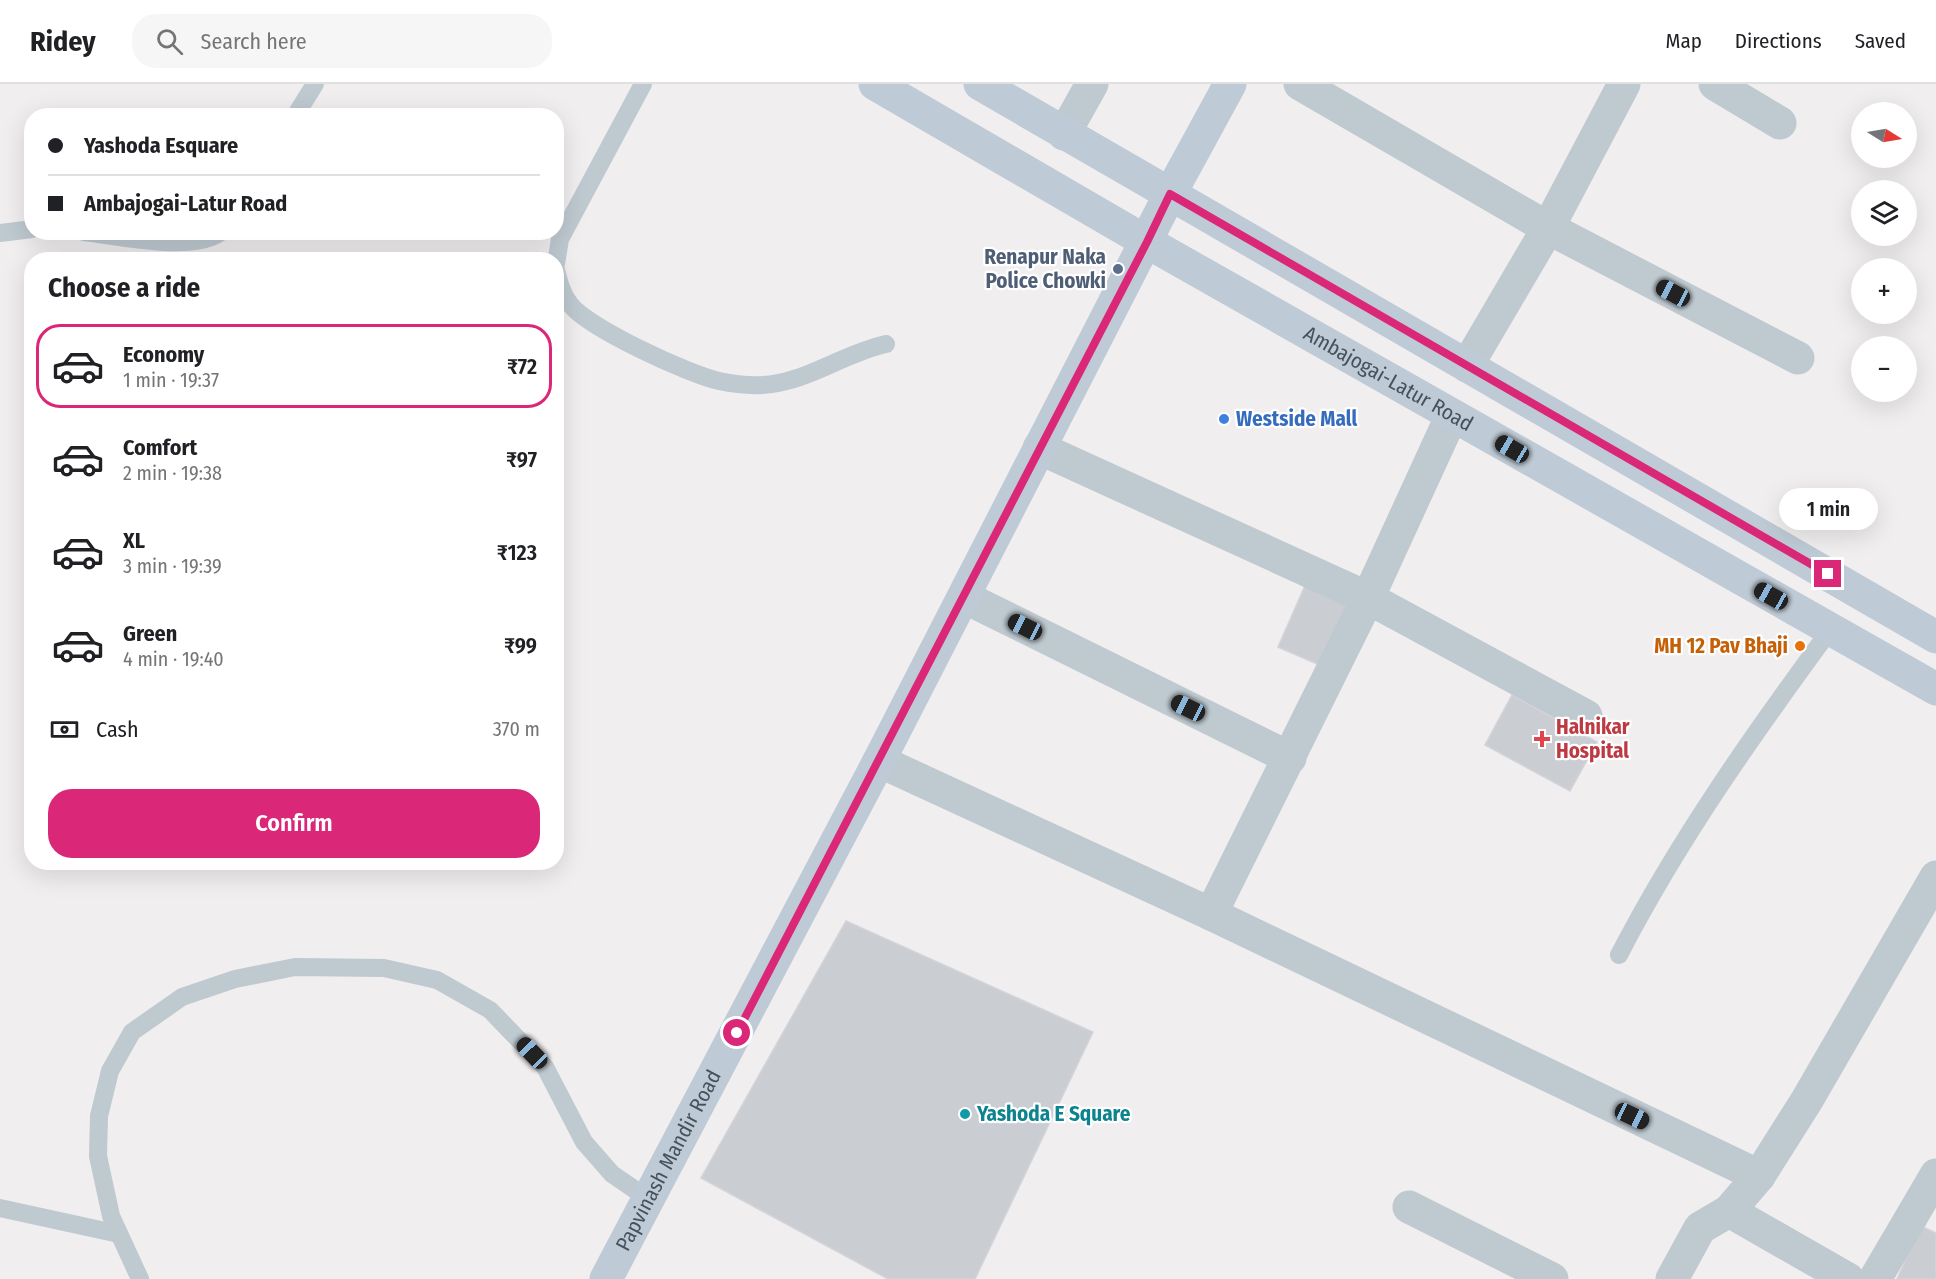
<!DOCTYPE html>
<html lang="en">
<head>
<meta charset="utf-8">
<style>
	:root { --surface:#fff; --page:#f6f6f6; --text:#202124; --muted:#757577; --line:#e0e0e0; --accent:#db2777 }
	body { margin:0; font-family:"Fira Sans Condensed",sans-serif; background:var(--page); color:var(--text); height:100vh; display:flex; flex-direction:column; font-size:22px; white-space:nowrap }
	* { box-sizing:border-box; margin:0 }
	p { font-size:20px; color:var(--muted) }
	.icon { flex:none; width:33px; height:33px; fill:none; stroke:currentColor; stroke-width:2; stroke-linecap:round; stroke-linejoin:round }
	.map { position:relative; flex:1; overflow:hidden }
	.drawer { position:absolute; left:24px; top:168px; width:540px; height:618px; display:flex; flex-direction:column; background:var(--surface); border-radius:24px; box-shadow:0 6px 24px #0002 }
	.drawer>* { flex:none }
	.top-card { position:absolute; left:24px; top:24px; width:540px; height:132px; border-radius:24px; box-shadow:0 6px 24px #0002; display:grid; align-content:center; height:132px; padding:0 24px; background:var(--surface) }
	.needle { width:39px; rotate:101deg }
	.buttons { position:absolute; left:1851px; top:18px; display:grid; gap:12px }
	.buttons a { display:grid; place-items:center; width:66px; height:66px; border-radius:50%; background:var(--surface); box-shadow:0 6px 24px #0002; font-size:30px }
	.end { position:absolute; width:27px; height:27px; margin:-14px; border:8px solid #db2777; background:#fff; box-shadow:0 0 0 3px #fff }
	.from { border-radius:50% }
	.bubble { position:absolute; height:42px; border-radius:21px; background:var(--surface); box-shadow:0 6px 24px #0002; font-size:20px; font-weight:600; line-height:42px; text-align:center }
	.car { position:absolute; width:18px; height:36px; margin:-18px -9px; border-radius:8px; box-shadow:0 0 4px 2px #0007; background:linear-gradient(#222 24%,#8ab4d8 0 40%,#222 0 76%,#8ab4d8 0 86%,#222 0) }
	.top-card b { display:flex; align-items:center; gap:21px; height:57px; font-size:22px }
	.top-card b+b { border-top:2px solid var(--line) }
	.top-card i { width:15px; height:15px; background:var(--text) }
	ul { padding:0; list-style:none }
	li { display:flex; align-items:center; gap:18px; height:84px; margin:0 12px 9px; padding:0 12px; border:3px solid transparent; border-radius:24px }
	li div { flex:1 }
	li b { display:block; font-size:22px }
	li em { font-style:normal; font-weight:600 }
	li.current { border-color:var(--accent) }
	li>.icon { width:54px; height:54px; stroke-width:1.5 }
	h2 { padding:0 24px; font-size:27px; line-height:72px }
	.pay { display:flex; align-items:center; gap:15px; height:66px; padding:0 24px; font-size:22px }
	.pay p { margin-inline-start:auto }
	.button { display:flex; gap:12px; margin-top:auto; padding:12px 24px }
	.button a { flex:1; height:69px; border-radius:24px; background:var(--accent); color:#fff; font-size:24px; font-weight:600; line-height:69px; text-align:center }
	header { display:flex; align-items:center; gap:36px; box-sizing:border-box; height:84px; padding:0 30px; background:var(--surface); border-bottom:2px solid var(--line) }
	header strong { font-size:28px }
	nav { display:flex; gap:33px; margin-inline-start:auto; font-size:21px }
	.search { width:420px; height:54px; background:var(--page); display:flex; align-items:center; gap:15px; box-sizing:border-box; padding:0 21px; border-radius:24px; color:var(--muted); font-size:22px }
	.map>svg:first-child { display:block }
</style>
</head>
<body>
<header>
<strong>Ridey</strong>
<div class="search"><svg class="icon" aria-label="search" viewBox="0 0 24 24"><circle cx="10" cy="10" r="6"/><path d="M15 15l6 6"/></svg>Search here</div>
<nav><a>Map</a><a>Directions</a><a>Saved</a></nav>
</header>
<div class="map">
<svg width="1936" height="1195" viewBox="0 0 1936 1195">
	<rect width="100%" height="100%" fill="#f0eeee"/>
	<g fill="#cacdd2" stroke="#d2d4d9" stroke-width="1.5">
		<polygon points="1307,497 1352,517 1324,583 1278,563"/>
		<polygon points="1512,611 1597,658 1570,707 1485,661"/>
		<polygon points="846,837 1093,948 975,1195 888,1195 701,1094"/>
		<polygon points="1921,1142 1936,1149 1936,1195 1897,1195"/>
	</g>
	<g fill="none" stroke-linecap="round" stroke-linejoin="round">
		<g stroke="#bec9d0" stroke-width="18">
			<polyline points="295,32 315,0"/>
			<path d="M84,148C118,152 194,169 221,148"/>
			<polyline points="0,149 32,145"/>
			<polyline points="556,180 560,155 643,0"/>
			<path d="M556,186C559,198 562,210 570,220C586,243 690,291 719,297C738,301 759,303 778,299C815,292 849,268 886,260"/>
			<path d="M1619,871C1679,755 1753,651 1830,546"/>
			<polyline points="0,1124 119,1150"/>
			<polyline points="140,1195 111,1132 98,1072 99,1032 110,987 132,948 182,913 235,895 295,883 384,884 437,896 490,926 545,983 584,1058 612,1090 650,1116"/>
		</g>
		<g stroke="#bec9d0" stroke-width="33">
			<polyline points="1300,0 1548,144 1798,274"/>
			<polyline points="1715,0 1780,39"/>
			<polyline points="1064,50 1092,0"/>
			<polyline points="1467,282 1548,144 1624,0"/>
			<polyline points="1452,331 1368,514 1586,632"/>
			<polyline points="1039,364 1368,514 1211,830"/>
			<polyline points="964,513 1290,674"/>
			<polyline points="879,677 1211,830 1759,1092"/>
			<polyline points="1409,1123 1552,1195"/>
			<polyline points="1729,1127 1848,1195"/>
			<polyline points="1672,1195 1700,1144 1729,1127 1759,1092 1807,1016 1936,793"/>
			<polyline points="1875,1195 1936,1091"/>
		</g>
		<g stroke="#becad5" stroke-width="33">
			<path id="s1" d="M875,0L1147,158L1936,605"/>
			<polyline points="980,0 1936,553"/>
			<path id="s2" d="M606,1195L879,677L1170,110L1230,0"/>
		</g>
	</g>
	<g fill="none" stroke-linecap="round" stroke-linejoin="round">
		<polyline stroke="#db2777" stroke-width="8" points="737,949 1147,158 1170,110 1828,490"/>
	</g>
	<circle fill="#5c6f8a" stroke="#fff" stroke-width="2" cx="1118" cy="185" r="6"/>
	<circle fill="#3f7fe0" stroke="#fff" stroke-width="2" cx="1224" cy="335" r="6"/>
	<circle fill="#e8710a" stroke="#fff" stroke-width="2" cx="1800" cy="562" r="6"/>
	<path fill="#e0444e" stroke="#fff" stroke-width="2" d="M1539 646h6v6h6v6h-6v6h-6v-6h-6v-6h6z"/>
	<circle fill="#0f9aa8" stroke="#fff" stroke-width="2" cx="965" cy="1030" r="6"/>
	<g text-anchor="middle" dominant-baseline="central" stroke-width="4.5" stroke-linejoin="round" paint-order="stroke">
		<g font-size="21" font-weight="bold" fill="#4e5e75" stroke="#fff" text-anchor="end">
			<text x="1106" y="173">Renapur Naka<tspan x="1106" dy="24">Police Chowki</tspan></text>
		</g>
		<g font-size="21" fill="#46525b" stroke="#fff">
			<text stroke="none"><textPath href="#s1" startOffset="592">Ambajogai-Latur Road</textPath></text>
			<text stroke="none"><textPath href="#s2" startOffset="134">Papvinash Mandir Road</textPath></text>
		</g>
		<g font-size="21" font-weight="bold" fill="#366cbe" stroke="#fff" text-anchor="start">
			<text x="1236" y="335">Westside Mall</text>
		</g>
		<g font-size="21" font-weight="bold" fill="#c56008" stroke="#fff" text-anchor="end">
			<text x="1788" y="562">MH 12 Pav Bhaji</text>
		</g>
		<g font-size="21" font-weight="bold" fill="#be3a42" stroke="#fff" text-anchor="start">
			<text x="1556" y="643">Halnikar<tspan x="1556" dy="24">Hospital</tspan></text>
		</g>
		<g font-size="21" font-weight="bold" fill="#0d838f" stroke="#fff" text-anchor="start">
			<text x="977" y="1030">Yashoda E Square</text>
		</g>
	</g>
</svg>
<div class="buttons">
<a><svg class="needle" viewBox="-14 -14 28 28"><path d="M0-13l5 13h-10z" fill="#e53935"/><path d="M0 13l5-13h-10z" fill="#757577"/></svg></a>
<a><svg class="icon" aria-label="layers" viewBox="0 0 24 24"><path d="M12 4l9 5-9 5-9-5zM3 14l9 5 9-5"/></svg></a>
<a>+</a>
<a>−</a>
</div>
<i class="end from" style="left:737px;top:949px"></i>
<i class="end" style="left:1828px;top:490px"></i>
<div class="bubble" style="left:1779px;top:404px;width:99px">1 min</div>
<i class="car" style="left:1673px;top:209px;rotate:298deg"></i>
<i class="car" style="left:1512px;top:365px;rotate:300deg"></i>
<i class="car" style="left:1771px;top:512px;rotate:299deg"></i>
<i class="car" style="left:1025px;top:543px;rotate:296deg"></i>
<i class="car" style="left:1188px;top:624px;rotate:296deg"></i>
<i class="car" style="left:532px;top:969px;rotate:316deg"></i>
<i class="car" style="left:1632px;top:1032px;rotate:115deg"></i>
<div class="top-card">
<b><i class="from"></i>Yashoda Esquare</b>
<b><i></i>Ambajogai-Latur Road</b>
</div>
<section class="drawer">
<h2>Choose a ride</h2>
<ul>
<li class="current"><svg class="icon" aria-label="car" viewBox="0 0 24 24"><path d="M5 17H2v-5l4-1 3-4h7l3 4 3 1v5h-3M9 17h6M6 11h13"/><circle cx="7" cy="17" r="2"/><circle cx="17" cy="17" r="2"/></svg><div><b>Economy</b><p>1 min · 19:37</p></div><em>₹72</em></li>
<li><svg class="icon" aria-label="car" viewBox="0 0 24 24"><path d="M5 17H2v-5l4-1 3-4h7l3 4 3 1v5h-3M9 17h6M6 11h13"/><circle cx="7" cy="17" r="2"/><circle cx="17" cy="17" r="2"/></svg><div><b>Comfort</b><p>2 min · 19:38</p></div><em>₹97</em></li>
<li><svg class="icon" aria-label="car" viewBox="0 0 24 24"><path d="M5 17H2v-5l4-1 3-4h7l3 4 3 1v5h-3M9 17h6M6 11h13"/><circle cx="7" cy="17" r="2"/><circle cx="17" cy="17" r="2"/></svg><div><b>XL</b><p>3 min · 19:39</p></div><em>₹123</em></li>
<li><svg class="icon" aria-label="car" viewBox="0 0 24 24"><path d="M5 17H2v-5l4-1 3-4h7l3 4 3 1v5h-3M9 17h6M6 11h13"/><circle cx="7" cy="17" r="2"/><circle cx="17" cy="17" r="2"/></svg><div><b>Green</b><p>4 min · 19:40</p></div><em>₹99</em></li>
</ul>
<div class="pay"><svg class="icon" aria-label="cash" viewBox="0 0 24 24"><path d="M3 7h18v10H3z"/><circle cx="12" cy="12" r="2"/></svg>Cash<p>370 m</p></div>
<div class="button"><a>Confirm</a></div>
</section>
</div>
</body>
</html>
